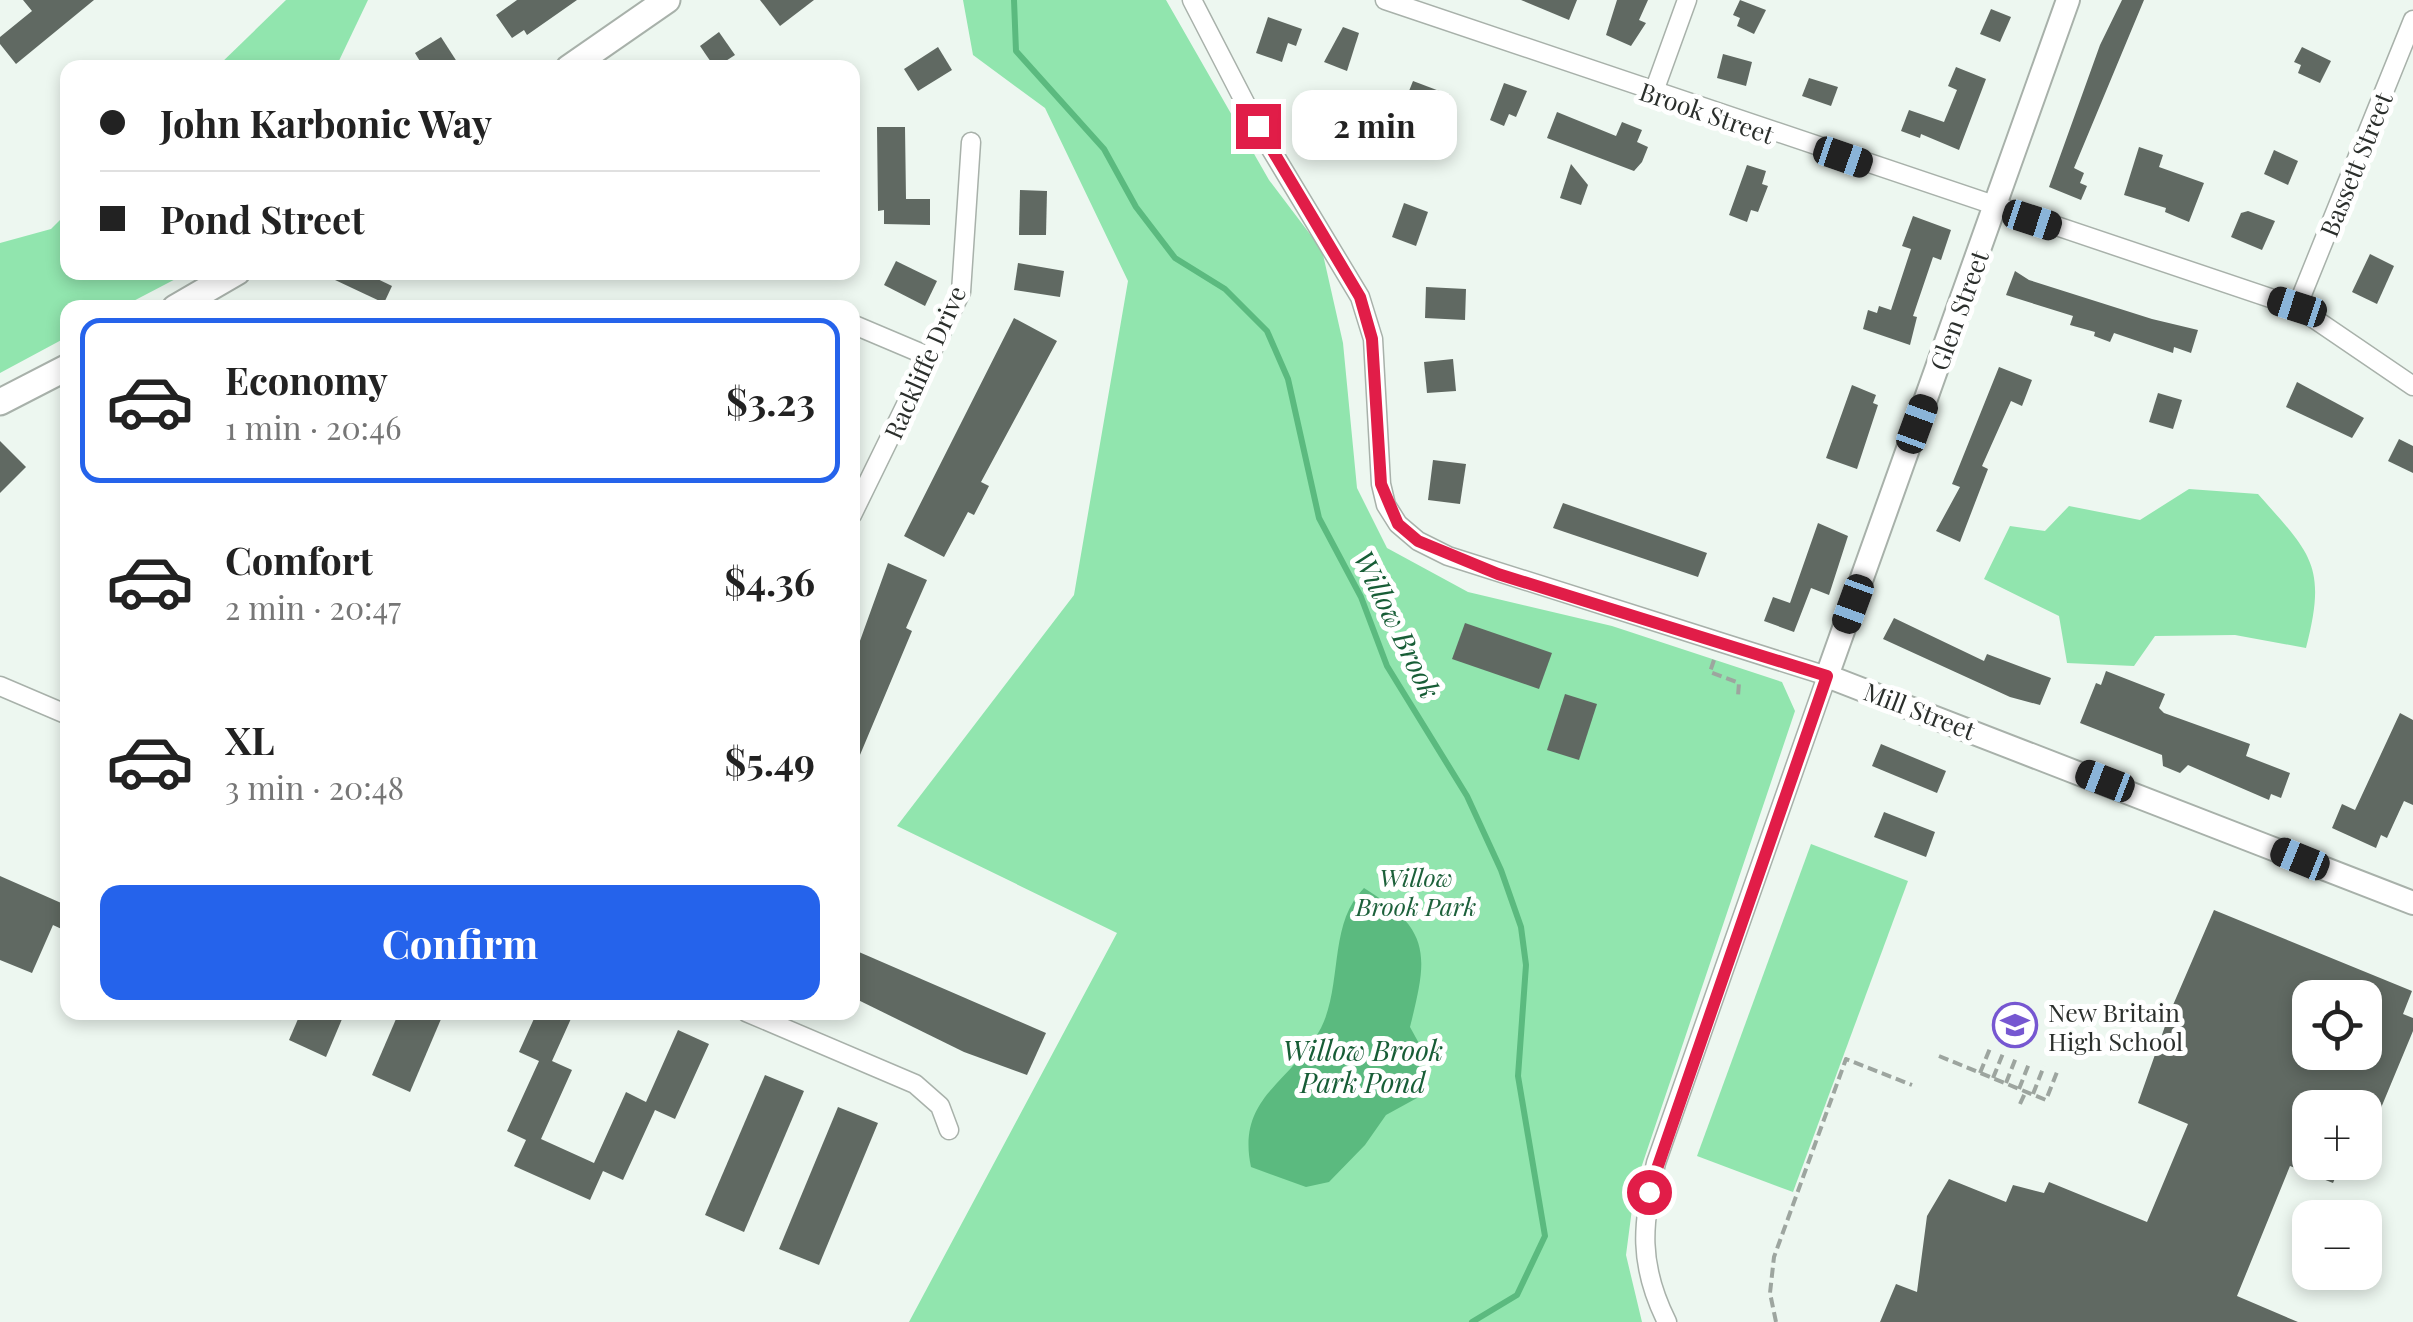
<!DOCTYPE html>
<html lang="en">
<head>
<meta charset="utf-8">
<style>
	:root { --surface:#fff; --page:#f2f2f2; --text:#222; --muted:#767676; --line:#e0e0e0; --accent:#2563eb }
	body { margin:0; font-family:"Playfair Display",serif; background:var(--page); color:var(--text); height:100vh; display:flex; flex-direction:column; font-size:38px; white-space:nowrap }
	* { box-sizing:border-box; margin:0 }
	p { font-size:32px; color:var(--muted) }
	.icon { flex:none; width:55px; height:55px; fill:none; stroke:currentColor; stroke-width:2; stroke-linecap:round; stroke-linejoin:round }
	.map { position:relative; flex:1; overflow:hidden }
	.panel { position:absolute; left:60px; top:300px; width:800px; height:720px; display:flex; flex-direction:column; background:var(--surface); border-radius:20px; box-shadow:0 5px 15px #0003 }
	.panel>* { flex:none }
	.guide { position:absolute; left:60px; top:60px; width:800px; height:220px; border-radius:20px; box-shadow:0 5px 15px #0003; display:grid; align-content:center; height:220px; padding:0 40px; background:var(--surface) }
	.controls { position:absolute; left:2292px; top:980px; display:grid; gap:20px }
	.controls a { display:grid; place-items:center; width:90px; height:90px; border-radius:20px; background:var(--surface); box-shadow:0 5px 15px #0003; font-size:50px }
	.end { position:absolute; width:45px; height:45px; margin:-22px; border:12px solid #e11d48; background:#fff; box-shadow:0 0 0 5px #fff }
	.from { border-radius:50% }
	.bubble { position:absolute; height:70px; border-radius:20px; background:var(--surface); box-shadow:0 5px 15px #0003; font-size:32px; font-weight:700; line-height:70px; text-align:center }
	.car { position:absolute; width:30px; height:60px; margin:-30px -15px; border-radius:12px; box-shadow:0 0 8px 2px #0007; background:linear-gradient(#222 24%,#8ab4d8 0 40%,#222 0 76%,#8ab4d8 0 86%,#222 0) }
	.guide b { display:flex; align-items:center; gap:35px; height:95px; font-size:38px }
	.guide b+b { border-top:2px solid var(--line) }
	.guide i { width:25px; height:25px; background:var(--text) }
	ul { padding:18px 0 0; list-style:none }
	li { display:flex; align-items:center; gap:30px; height:165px; margin:0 20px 15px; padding:0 20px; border:5px solid transparent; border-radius:20px }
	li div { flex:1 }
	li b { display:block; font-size:38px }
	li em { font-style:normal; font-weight:700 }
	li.current { border-color:var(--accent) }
	li>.icon { width:90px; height:90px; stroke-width:1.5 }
	.button { display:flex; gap:20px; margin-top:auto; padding:20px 40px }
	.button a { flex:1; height:115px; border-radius:20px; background:var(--accent); color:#fff; font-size:40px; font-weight:700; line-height:115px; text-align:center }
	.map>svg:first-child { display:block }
</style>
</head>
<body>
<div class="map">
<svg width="2413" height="1322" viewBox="0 0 2413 1322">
	<rect width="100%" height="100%" fill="#edf7f0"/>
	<g fill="#91e5ae">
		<polygon points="286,0 368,0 336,67 217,67"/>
		<polygon points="963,0 1166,0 1269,180 1322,250 1343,343 1357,488 1387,548 1468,592 1612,626 1782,682 1795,711 1635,1186 1626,1255 1642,1322 909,1322 1117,933 897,826 1074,595 1128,281 1045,108 973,55"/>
		<polygon points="67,213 68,272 187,273 122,307 68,308 67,337 0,373 0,243 51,229"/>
		<path d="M2189,489L2258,494C2312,555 2327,566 2306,648L2235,635L2155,636L2134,666L2067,663L2059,616L1984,579L2010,526L2045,531L2069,506L2140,520Z"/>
		<polygon points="1811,844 1908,881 1793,1192 1697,1156"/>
	</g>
	<path fill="#5bba7f" d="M1364,888C1432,930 1428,955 1410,1027L1421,1047L1424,1087L1417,1098L1386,1115L1365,1145L1329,1182L1306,1187L1251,1167C1236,1096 1292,1083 1321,1028C1343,984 1328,924 1364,888Z"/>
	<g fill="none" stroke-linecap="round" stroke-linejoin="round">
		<polyline stroke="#5bba7f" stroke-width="6" points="1014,0 1016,51 1104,149 1136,207 1175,258 1225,289 1267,331 1288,379 1319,518 1361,597 1387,666 1467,796 1501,870 1521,927 1526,965 1518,1076 1545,1236 1517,1295 1472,1322"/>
	</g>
	<g fill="#606962" fill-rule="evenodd">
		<polygon points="23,0 94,0 16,64 0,44 0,37 32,11"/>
		<polygon points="517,0 577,0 527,35 524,30 512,38 496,15"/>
		<polygon points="760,0 814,0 780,26"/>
		<polygon points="1521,0 1577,0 1569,20"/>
		<polygon points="1617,0 1648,0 1639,20 1646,23 1631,46 1606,35"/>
		<polygon points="1740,0 1766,10 1754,34 1737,26 1740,18 1733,15"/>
		<polygon points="2122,0 2144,0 2074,168 2084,173 2080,183 2087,186 2081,200 2049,187 2100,45"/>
		<polygon points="1991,9 2011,17 2000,42 1980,34"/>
		<polygon points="1268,17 1302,29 1296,46 1288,43 1282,62 1256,53"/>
		<polygon points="1343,27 1359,33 1347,71 1324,62"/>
		<polygon points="719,32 735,55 715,68 700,46"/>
		<polygon points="441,37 461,68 424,68 415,53"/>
		<polygon points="938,47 952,70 918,91 904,69"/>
		<polygon points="2302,47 2331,61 2320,83 2298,73 2301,65 2294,62"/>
		<polygon points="1723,54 1752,62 1746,86 1717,78"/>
		<polygon points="1956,67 1986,79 1959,150 1921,134 1920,138 1901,131 1909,110 1944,122 1957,90 1948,86"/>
		<polygon points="1809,78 1838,87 1831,106 1802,96"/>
		<polygon points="1413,81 1450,95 1440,121 1403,106"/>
		<polygon points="1504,83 1527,91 1516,117 1509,114 1504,126 1490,120"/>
		<polygon points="1557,112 1616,136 1622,122 1642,130 1637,142 1648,147 1642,162 1634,171 1547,138"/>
		<polygon points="877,127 905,127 906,199 930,199 930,225 884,224 884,210 878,211"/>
		<polygon points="2139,147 2163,155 2159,167 2204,183 2189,222 2165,212 2166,208 2124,195"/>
		<polygon points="2274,150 2298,161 2288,185 2264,174"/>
		<polygon points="1571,164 1588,185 1581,205 1560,198"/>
		<polygon points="1747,165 1766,171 1762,184 1768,186 1758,212 1751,210 1747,222 1729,215"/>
		<polygon points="1020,190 1047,191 1046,235 1019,235"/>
		<polygon points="1404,203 1428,212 1416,246 1392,237"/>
		<polygon points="2248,211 2275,221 2262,250 2231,237 2241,213"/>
		<polygon points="1913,216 1951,230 1941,260 1933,257 1913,316 1917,317 1910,345 1863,329 1868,310 1877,313 1879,306 1891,310 1911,249 1902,246"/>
		<polygon points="2370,254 2394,266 2377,304 2352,292"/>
		<polygon points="896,261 937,281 925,306 884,285"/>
		<polygon points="1018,263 1064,271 1060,297 1014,290"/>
		<polygon points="2015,271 2029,280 2152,319 2198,330 2191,353 2174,347 2173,353 2114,333 2110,342 2094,336 2095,332 2070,325 2073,316 2006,295"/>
		<polygon points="318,272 363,272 392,286 384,303"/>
		<polygon points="1426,287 1466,289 1465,320 1425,318"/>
		<polygon points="1014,318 1057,341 981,482 989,486 974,515 968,512 944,557 904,536"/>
		<polygon points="1453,359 1456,391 1427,393 1424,362"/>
		<polygon points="1999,367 2032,380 2022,406 2011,401 1982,466 1988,469 1960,542 1936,531 1960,487 1952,484"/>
		<polygon points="2297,382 2364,418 2352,438 2286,407"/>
		<polygon points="1852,385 1876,395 1873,403 1878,405 1857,469 1826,458"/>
		<polygon points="2158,393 2182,400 2173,429 2149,422"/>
		<polygon points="2399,439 2413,446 2413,473 2388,461"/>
		<polygon points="0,441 26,467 0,493"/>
		<polygon points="1433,460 1466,464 1460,504 1428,500"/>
		<polygon points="1563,503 1707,553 1698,577 1553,528"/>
		<polygon points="1818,523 1848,536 1829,595 1811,588 1794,632 1764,621 1773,597 1790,603"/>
		<polygon points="888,563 927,580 906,628 912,631 852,774 852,663"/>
		<polygon points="1894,618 1984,661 1987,654 2051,678 2040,705 2010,697 1883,639"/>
		<polygon points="1465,623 1552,653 1539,689 1452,659"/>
		<polygon points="2106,671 2165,694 2159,708 2164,713 2250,744 2246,756 2290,773 2281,798 2271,794 2269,800 2188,765 2180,773 2163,766 2162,755 2080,723 2096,683 2101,685"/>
		<polygon points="1565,694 1597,704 1579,760 1547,750"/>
		<polygon points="2400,713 2413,720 2413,805 2404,801 2387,838 2381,835 2376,848 2332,828 2342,804 2355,810"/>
		<polygon points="1881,744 1946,771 1937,793 1872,766"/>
		<polygon points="1884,812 1935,832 1926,857 1874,837"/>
		<polygon points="0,876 68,906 68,932 53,925 32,973 0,960"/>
		<path d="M2214,910L2412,991L2403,1014L2413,1018V1031L2366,1144L2365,1105L2310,1108V1162H2342L2333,1183L2290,1166L2237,1296L2298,1322H1880L1896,1284L1917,1292L1927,1216L1949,1179L2006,1202L2013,1185L2044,1193L2049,1182L2147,1222L2188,1124L2138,1103L2170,1012ZM2310,998H2365V1052H2310Z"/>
		<polygon points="852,949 1046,1033 1027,1075 964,1052 852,997"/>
		<polygon points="301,1012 345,1012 326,1057 289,1040"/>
		<polygon points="399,1012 444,1012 410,1092 372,1075"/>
		<polygon points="537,1012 574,1012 552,1061 572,1070 541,1139 594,1163 626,1092 646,1102 678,1030 709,1044 675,1119 655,1110 623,1180 603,1171 590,1200 514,1166 526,1140 507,1131 539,1061 519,1052"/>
		<polygon points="765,1075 804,1091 744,1232 705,1215"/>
		<polygon points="838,1107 878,1123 819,1265 779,1249"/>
	</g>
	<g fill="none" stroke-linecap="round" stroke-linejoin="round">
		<defs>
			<g id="minor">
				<path d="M1192,0L1257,126L1360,297L1373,339L1381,484L1386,505L1398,524L1418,541L1448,556L1827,676L1656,1163C1642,1224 1638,1264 1667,1322"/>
				<polyline points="1385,0 2297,307 2413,386"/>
				<polyline points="1653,94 1687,0"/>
				<polyline points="2297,307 2413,20"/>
				<polyline points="852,324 930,357"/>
				<polyline points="852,515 961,292 971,142"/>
				<polyline points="0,686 68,715"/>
				<polyline points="746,1012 915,1084 940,1106 949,1130"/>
			</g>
			<polyline id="tertiary" points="2068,0 1827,676 2413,903"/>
			<g id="secondary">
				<polyline points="569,68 667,0"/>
				<polyline points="175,308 237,272"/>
				<polyline points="0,402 68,367"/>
			</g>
		</defs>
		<use href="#minor" stroke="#a8b1aa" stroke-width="21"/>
		<use href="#tertiary" stroke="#a8b1aa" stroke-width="26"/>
		<use href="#secondary" stroke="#a8b1aa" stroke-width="29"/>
		<g stroke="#9da59f" stroke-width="4" stroke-dasharray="10 5" stroke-linecap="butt">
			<polyline points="1714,660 1710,672 1739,683 1738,696"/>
			<polyline points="1939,1056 2046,1100 2057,1072"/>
			<polyline points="1980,1073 1991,1046"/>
			<polyline points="1993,1078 2004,1051"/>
			<polyline points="2006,1083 2017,1055"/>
			<polyline points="2019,1089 2030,1061"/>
			<polyline points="2033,1094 2044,1066"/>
			<polyline points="2020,1104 2026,1091"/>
			<polyline points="1776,1322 1770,1293 1774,1257 1846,1059 1912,1085"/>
		</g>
		<use href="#minor" stroke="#fff" stroke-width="18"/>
		<use href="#tertiary" stroke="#fff" stroke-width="22"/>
		<use href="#secondary" stroke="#fff" stroke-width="25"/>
	</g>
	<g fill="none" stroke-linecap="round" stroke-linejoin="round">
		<polyline stroke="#e11d48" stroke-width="12" points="1258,126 1360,297 1372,339 1381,484 1398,524 1418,541 1498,574 1827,676 1649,1192"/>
	</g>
	<defs>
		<symbol id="school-ring" viewBox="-11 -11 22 22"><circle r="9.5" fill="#fff" stroke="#7657d1" stroke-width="1.5"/><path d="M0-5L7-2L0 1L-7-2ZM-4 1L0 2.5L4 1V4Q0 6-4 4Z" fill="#7657d1"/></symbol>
	</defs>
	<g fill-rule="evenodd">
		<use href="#school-ring" x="1990" y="1000" width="50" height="50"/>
	</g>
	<g text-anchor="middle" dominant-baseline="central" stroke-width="10" stroke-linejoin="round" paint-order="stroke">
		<g font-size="25" fill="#2b2f2c" stroke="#fff">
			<text transform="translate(1707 112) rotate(19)">Brook Street</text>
			<text transform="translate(2355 164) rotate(-68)">Bassett Street</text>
			<text transform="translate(1958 310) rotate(-70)">Glen Street</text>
			<text transform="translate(924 362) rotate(-66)">Rackliffe Drive</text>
			<text transform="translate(1920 710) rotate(21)">Mill Street</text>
		</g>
		<g font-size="25" font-style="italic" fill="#1d613b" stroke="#fff">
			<text x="1416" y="876">Willow<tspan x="1416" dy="29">Brook Park</tspan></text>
		</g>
		<g font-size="25" fill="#2b2f2c" stroke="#fff" text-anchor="start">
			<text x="2048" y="1011">New Britain<tspan x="2048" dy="29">High School</tspan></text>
		</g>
		<g font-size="28" font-style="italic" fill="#175d36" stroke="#fff">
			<text transform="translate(1398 624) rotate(64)">Willow Brook</text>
			<text x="1363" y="1049">Willow Brook<tspan x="1363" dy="32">Park Pond</tspan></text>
		</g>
	</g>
</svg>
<div class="controls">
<a><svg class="icon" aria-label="locate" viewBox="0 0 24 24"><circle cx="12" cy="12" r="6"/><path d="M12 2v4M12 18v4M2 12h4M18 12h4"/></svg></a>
<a>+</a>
<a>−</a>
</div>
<i class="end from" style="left:1649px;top:1192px"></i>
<i class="end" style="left:1258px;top:126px"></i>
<div class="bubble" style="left:1292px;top:90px;width:165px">2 min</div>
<i class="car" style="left:1843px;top:157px;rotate:109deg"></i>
<i class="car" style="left:2032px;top:220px;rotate:108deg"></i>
<i class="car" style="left:2297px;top:307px;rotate:288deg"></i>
<i class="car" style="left:1917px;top:424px;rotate:20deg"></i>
<i class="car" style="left:1853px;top:604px;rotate:200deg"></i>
<i class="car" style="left:2105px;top:781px;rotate:291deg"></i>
<i class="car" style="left:2300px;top:859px;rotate:292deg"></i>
<div class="guide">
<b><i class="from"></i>John Karbonic Way</b>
<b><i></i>Pond Street</b>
</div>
<section class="panel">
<ul>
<li class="current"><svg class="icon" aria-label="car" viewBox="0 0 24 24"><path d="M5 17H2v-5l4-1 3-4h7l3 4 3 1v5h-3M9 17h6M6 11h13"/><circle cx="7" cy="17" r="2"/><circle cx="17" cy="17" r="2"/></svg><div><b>Economy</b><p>1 min · 20:46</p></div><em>$3.23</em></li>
<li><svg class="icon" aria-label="car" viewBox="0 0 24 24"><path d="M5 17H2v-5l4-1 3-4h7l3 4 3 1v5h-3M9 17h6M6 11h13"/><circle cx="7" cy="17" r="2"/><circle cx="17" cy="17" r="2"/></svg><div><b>Comfort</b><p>2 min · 20:47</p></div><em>$4.36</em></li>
<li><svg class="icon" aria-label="car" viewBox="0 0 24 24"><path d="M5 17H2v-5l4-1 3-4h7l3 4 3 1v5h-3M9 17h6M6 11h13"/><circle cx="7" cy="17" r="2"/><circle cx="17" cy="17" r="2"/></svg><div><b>XL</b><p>3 min · 20:48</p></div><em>$5.49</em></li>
</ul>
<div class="button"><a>Confirm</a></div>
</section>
</div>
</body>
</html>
